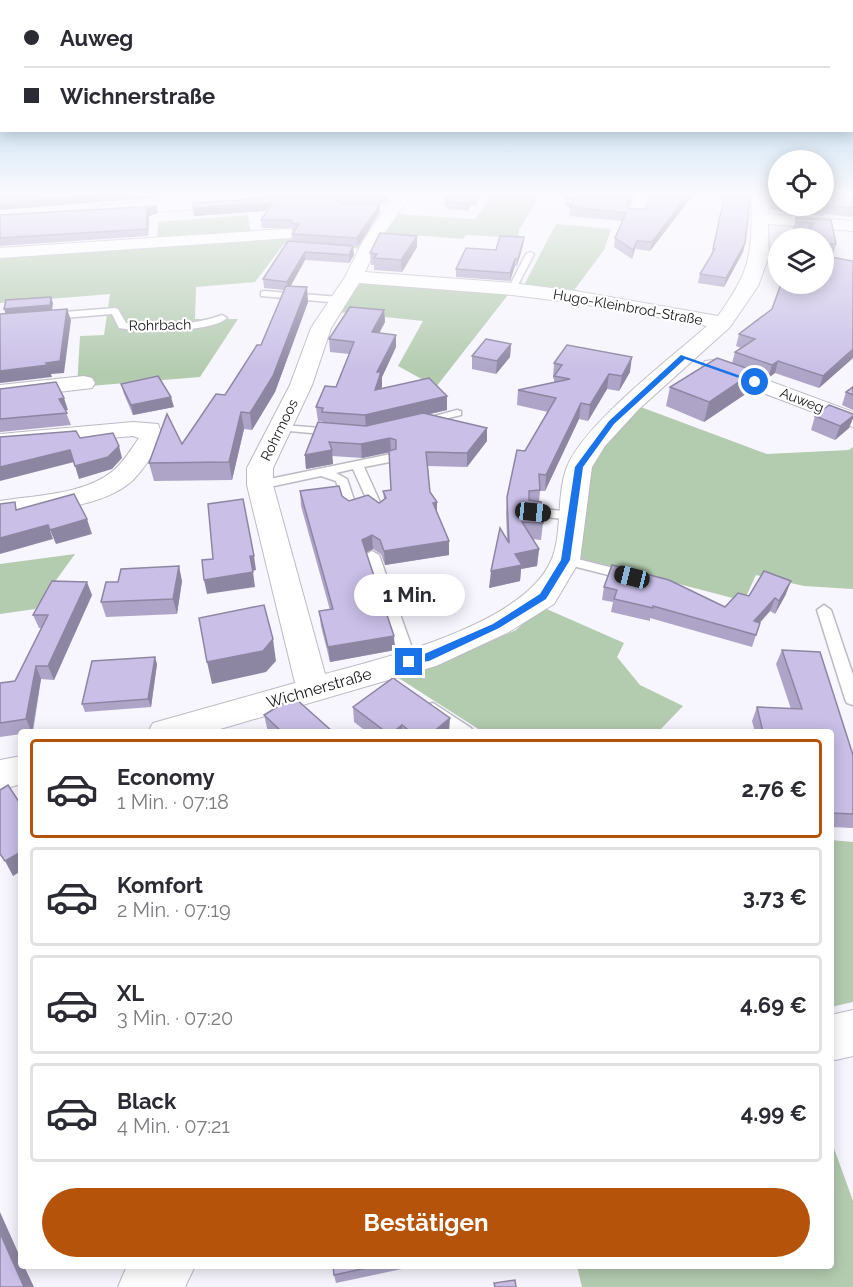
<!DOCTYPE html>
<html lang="de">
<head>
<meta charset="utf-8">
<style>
	:root { --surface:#fff; --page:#f2f2f3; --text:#2b2b33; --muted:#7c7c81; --line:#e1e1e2; --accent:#b45309 }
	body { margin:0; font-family:Raleway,sans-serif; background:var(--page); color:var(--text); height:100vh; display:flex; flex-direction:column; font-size:22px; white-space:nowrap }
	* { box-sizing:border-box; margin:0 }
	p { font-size:20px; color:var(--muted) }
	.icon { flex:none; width:33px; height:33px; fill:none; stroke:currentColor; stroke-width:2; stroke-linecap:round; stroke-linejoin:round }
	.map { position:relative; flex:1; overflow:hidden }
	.panel { position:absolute; left:18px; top:729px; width:816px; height:540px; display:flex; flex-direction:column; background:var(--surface); border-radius:6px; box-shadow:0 3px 15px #0003 }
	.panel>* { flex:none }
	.top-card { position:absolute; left:0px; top:0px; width:854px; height:132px; box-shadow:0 3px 15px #0003; display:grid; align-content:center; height:132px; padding:0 24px; background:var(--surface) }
	.buttons { position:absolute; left:768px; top:150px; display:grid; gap:12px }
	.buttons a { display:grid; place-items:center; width:66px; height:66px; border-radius:50%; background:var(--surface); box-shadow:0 3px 15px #0003; font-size:30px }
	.end { position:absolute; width:27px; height:27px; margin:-14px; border:8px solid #1a73e8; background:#fff; box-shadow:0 0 0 3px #fff }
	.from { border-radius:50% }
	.bubble { position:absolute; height:42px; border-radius:21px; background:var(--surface); box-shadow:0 3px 15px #0003; font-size:20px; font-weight:700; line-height:42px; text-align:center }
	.car { position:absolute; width:18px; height:36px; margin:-18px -9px; border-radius:8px; box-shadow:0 0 4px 2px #0007; background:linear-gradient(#222 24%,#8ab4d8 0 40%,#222 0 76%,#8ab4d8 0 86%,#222 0) }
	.top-card b { display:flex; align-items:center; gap:21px; height:57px; font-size:22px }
	.top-card b+b { border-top:2px solid var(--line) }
	.top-card i { width:15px; height:15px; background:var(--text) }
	ul { padding:10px 0 0; list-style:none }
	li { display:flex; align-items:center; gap:18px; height:99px; margin:0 12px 9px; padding:0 12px; border:3px solid var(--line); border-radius:6px }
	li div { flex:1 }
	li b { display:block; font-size:22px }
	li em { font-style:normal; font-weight:700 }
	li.current { border-color:var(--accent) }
	li>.icon { width:54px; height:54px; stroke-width:1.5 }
	.primary-button { display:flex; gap:12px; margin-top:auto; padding:12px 24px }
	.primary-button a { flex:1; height:69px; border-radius:36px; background:var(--accent); color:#fff; font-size:24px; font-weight:700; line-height:69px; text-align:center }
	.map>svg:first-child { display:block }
</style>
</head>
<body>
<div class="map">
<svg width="853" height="1287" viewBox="0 0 853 1287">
	<rect width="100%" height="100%" fill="#f7f5fd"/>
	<g fill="#b3cbaf">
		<polygon points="494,193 541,193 519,230 518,238 466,235 463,239 385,233 396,214 475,219"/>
		<polygon points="248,215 251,237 291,235 298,225 374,229 364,249 284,244 255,282 196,287 195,319 238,319 200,377 77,387 80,336 104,335 110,294 0,303 0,256 157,245 158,222"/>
		<polygon points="556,224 611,229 604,250 572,293 523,287"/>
		<polygon points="363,280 511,291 436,387 398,366 423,321 338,312"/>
		<polygon points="638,406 767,454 849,450 853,447 853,589 804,586 756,575 744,601 576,557 593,462"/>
		<polygon points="75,554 35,609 0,614 0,564"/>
		<polygon points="542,607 624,643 617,657 640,685 683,706 658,732 483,732 397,677 469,651 516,630"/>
		<polygon points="831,840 853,842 853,1002 831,1007"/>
		<polygon points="831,1140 853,1201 853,1287 582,1287 577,1266 831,1266"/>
	</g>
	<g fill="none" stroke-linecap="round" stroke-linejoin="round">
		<defs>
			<g id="service">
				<polygon points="530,252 534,254 516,289 509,291 508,289 526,254"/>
				<polygon points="264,291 340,297 345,300 340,303 261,296 261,292"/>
				<path d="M115,308L118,309L126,323C157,326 193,326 222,315L227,318C211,333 141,332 119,328L112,314L51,319L46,316L51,313Z"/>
				<polygon points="457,410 461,411 461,415 422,424 416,421"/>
				<polygon points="282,425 334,429 340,432 334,435 278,430 278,426"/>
				<polygon points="391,454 395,455 395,461 364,467 384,511 378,515 372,511 353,469 336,473 347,479 357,509 351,513 345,509 336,481 321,476 260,489 254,485 260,481"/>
				<polygon points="533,508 572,512 578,516 572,520 529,515 529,509"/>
				<polygon points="372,551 379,555 417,662 414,666 404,666 401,662 365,555"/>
				<polygon points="566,556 633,573 635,576 628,580 561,563 559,560 561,557"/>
				<polygon points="824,605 831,610 853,675 853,705 847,703 845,699 817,610"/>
				<polygon points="433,703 471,728 473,732 453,732 427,713 425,709 427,705"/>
			</g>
			<g id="minor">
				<polygon points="262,193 278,193 279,196 276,199 258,205 103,215 95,210 103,205"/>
				<path d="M396,193H412L379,241L365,272L512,283L576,291L718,316C754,266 751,253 752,193H768V214L853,221V231L768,224L769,256L758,286L730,327L639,409L605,446L592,467L580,560L554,604L507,633L436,666L210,732H148L153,723L295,683L247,485V468L290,385L311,328L345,277L363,241ZM359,283L512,295L576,303L707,326C671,358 584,424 567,467C556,494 563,534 551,561C523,624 388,657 325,674L273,485V468L312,385L331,328Z"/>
				<polygon points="639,193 655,193 642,216 630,216 628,213"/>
				<polygon points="285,229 291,230 293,234 291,238 0,258 0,248"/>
				<polygon points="713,360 853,412 853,427 705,371 702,366 705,361"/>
				<polygon points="84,376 92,378 95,383 92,388 0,399 0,385"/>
				<path d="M133,422L158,424L163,438C154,452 145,468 133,480C104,508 39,511 0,517V501C36,495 83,495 113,471C124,462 131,449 139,438L133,436L0,448V434Z"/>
				<polygon points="21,756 21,784 0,790 0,760"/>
				<polygon points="853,1010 853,1056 831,1061 831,1015"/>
				<polygon points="127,1266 195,1266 185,1287 118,1287"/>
			</g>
		</defs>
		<use href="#service" stroke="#bcbac3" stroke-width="3"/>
		<use href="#minor" stroke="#bcbac3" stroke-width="2"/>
		<use href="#service" fill="#fff" fill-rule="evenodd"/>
		<use href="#minor" fill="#fff" fill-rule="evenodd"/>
	</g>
	<g fill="#ada4c7">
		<polygon points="193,193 234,193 193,195"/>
		<polygon points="392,193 386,203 339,204 380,212 358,246 342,245 354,255 349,263 305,260 290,286 308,302 275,392 252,430 244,429 232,480 154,481 149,463 182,444 225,395 261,345 284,290 264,288 263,279 293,241 292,234 294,231 291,228 262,228 261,220 267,211 194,216 193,203"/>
		<polygon points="444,193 481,193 476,205 470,205 468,211 447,209 447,206 444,206 444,198 445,193"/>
		<polygon points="725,193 745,243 743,252 724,287 698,283 700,274 711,256"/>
		<polygon points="770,193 778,193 778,206 824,206 853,193 853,217 825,214 824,216 788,213 770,209"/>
		<polygon points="693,195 650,251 635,249 632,259 614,247 615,238 622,221 569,216 570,207 565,206 566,198 629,207 629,209 645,209"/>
		<polygon points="158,213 149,216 148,236 0,246 0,215"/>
		<polygon points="796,218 831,220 836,244 833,256 825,256 853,261 853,358 819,388 775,373 768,378 755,373 750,391 704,422 666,406 670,387 732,363 735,352 741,348 736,346 739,334 772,309 808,234 794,233 793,228"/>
		<polygon points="417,236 417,247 402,272 374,270 374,265 371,265 370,253"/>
		<polygon points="524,237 523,245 517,266 515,266 510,281 456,277 456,269"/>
		<polygon points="384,310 385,322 379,333 396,347 382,377 382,386 381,389 447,396 447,410 429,414 487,428 487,441 467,467 428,466 430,492 437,513 449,541 449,555 385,565 381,554 373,549 366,553 395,650 330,662 321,626 319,611 330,610 301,506 300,491 342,496 349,501 379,503 384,499 383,491 391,490 389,452 362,458 332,456 333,464 306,469 305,455 323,423 322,421 318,421 316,407 336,387 349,354 330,352 329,339"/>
		<polygon points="511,344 510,357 496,374 472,369 472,356"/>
		<polygon points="554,363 630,372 619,391 607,389 588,421 579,419 545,491 540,491 539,502 543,523 541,540 532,539 539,549 537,566 521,569 520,581 489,588 507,539 506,513 507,497 548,412 517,405 518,390 554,382 554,379 553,378"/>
		<polygon points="121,384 174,407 133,415 124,394"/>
		<polygon points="853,387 853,410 842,405 846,392"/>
		<polygon points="0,389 68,410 65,410 71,425 0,432"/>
		<polygon points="853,414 853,418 849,428 835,440 811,430 815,416"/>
		<polygon points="182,581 177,614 106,617 101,602 118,582"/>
		<polygon points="604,587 725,607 749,596 786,594 775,614 770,611 759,623 760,623 752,647 650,618 650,621 611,612 613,602 602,600"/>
		<polygon points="92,595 54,680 41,679 33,732 21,732 21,734 0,737 0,683 15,681 42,628 39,628 33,615"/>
		<polygon points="782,650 853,755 853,828 831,827 831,732 755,732 752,721 757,707 791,709 776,664"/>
		<polygon points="157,664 151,707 85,712 82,704"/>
		<polygon points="353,707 449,732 367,732 354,722"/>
		<polygon points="264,715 333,732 268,732"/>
		<polygon points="333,1266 416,1266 336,1283 334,1275"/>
	</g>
	<g fill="#8d86a2">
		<polygon points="129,193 163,193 162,197 0,210 0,203"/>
		<polygon points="387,193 392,193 386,203 385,195"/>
		<polygon points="478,193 481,193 476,205 476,197"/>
		<polygon points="633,193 636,193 626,212 627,204"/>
		<polygon points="689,193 693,193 693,195 650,251 652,242"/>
		<polygon points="339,196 340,204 334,207 333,199"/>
		<polygon points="470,197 470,205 468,211 468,203"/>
		<polygon points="273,202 274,210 194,216 193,208"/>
		<polygon points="380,204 380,212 358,246 357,238"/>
		<polygon points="157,206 158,213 149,216 148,236 147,229 147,209"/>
		<polygon points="417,236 417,247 402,272 401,260"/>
		<polygon points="524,237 523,245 517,266 518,259"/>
		<polygon points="637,241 635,249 632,259 633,250"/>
		<polygon points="745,243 743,252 724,287 726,278"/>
		<polygon points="353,246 354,255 349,263 349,255"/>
		<polygon points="305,252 305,260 288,291 287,282"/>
		<polygon points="515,259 515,266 510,281 510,273"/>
		<polygon points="307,287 308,302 275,392 252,430 250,413"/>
		<polygon points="51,297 53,303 52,311 6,315 4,309"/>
		<polygon points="67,309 71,320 64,373 51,374 52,377 0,383 0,371 46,363"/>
		<polygon points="384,310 385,322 373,345 372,332"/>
		<polygon points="396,335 396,347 382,377 382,386 376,404 375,390 377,372"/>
		<polygon points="511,344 510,357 496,374 497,361"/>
		<polygon points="853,349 853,358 819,388 823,376"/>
		<polygon points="632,357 630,372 619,391 622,376"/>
		<polygon points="778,361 775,373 768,378 772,365"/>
		<polygon points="755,371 750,391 704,422 709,402"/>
		<polygon points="609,374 607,389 588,421 590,405"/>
		<polygon points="447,396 447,410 366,429 365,415"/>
		<polygon points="171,397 174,407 133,415 131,405"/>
		<polygon points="64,398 68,410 63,411 59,399"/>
		<polygon points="581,403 579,419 545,491 546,475"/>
		<polygon points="241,412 244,429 232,480 229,462"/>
		<polygon points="853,416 853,418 849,428 835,440 840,426"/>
		<polygon points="487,428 487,441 467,467 467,453"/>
		<polygon points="390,438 391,452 362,458 361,444"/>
		<polygon points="119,446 122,458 112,469 79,479 75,466"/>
		<polygon points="70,450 74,462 0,481 0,467"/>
		<polygon points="332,450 333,464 306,469 305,455"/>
		<polygon points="437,502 437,516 433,503"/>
		<polygon points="87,519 92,534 56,544 50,530"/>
		<polygon points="48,525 53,539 0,554 0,538"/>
		<polygon points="372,535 373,549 363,554 362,540"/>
		<polygon points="449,541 449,555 385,565 384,551"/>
		<polygon points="539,549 537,566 521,569 520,581 489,588 491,571 515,554"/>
		<polygon points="250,556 254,556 256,570 252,571"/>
		<polygon points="179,566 182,581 177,614 173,599"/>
		<polygon points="253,572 255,587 207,594 204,580"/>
		<polygon points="791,581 786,594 775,614 779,601"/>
		<polygon points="87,582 92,595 54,680 48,666"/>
		<polygon points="775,598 770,611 750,634 754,621"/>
		<polygon points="394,636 395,650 330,662 328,647"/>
		<polygon points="273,639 276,661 266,672 212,684 207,662"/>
		<polygon points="155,657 157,664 151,707 148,699"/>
		<polygon points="36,666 41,679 32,732 26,719"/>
		<polygon points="450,718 449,732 433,732"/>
		<polygon points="402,725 402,732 393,732"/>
		<polygon points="21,852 21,871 13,876 5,861"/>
		<polygon points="0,1212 21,1259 21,1266 24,1266 34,1287 24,1287 0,1233"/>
	</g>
	<g fill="#c9bfe7" stroke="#8d86a2" stroke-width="1.5">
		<polygon points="0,193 129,193 0,203"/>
		<polygon points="276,193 387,193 385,195 339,196 333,199 340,204 380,204 357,238 292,234 299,224 294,224 291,220 261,220 273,202 193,208 193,203 258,199"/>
		<polygon points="446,193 478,193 476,197 470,197 468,203 447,202 448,198 444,198"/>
		<polygon points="569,193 633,193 627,204 629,209 645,209 653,193 689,193 652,242 637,241 633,250 615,238 626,213 570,207 575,199 566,198"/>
		<polygon points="725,193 751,193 745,243 726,278 700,274 715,249 713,249"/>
		<polygon points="772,193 778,193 778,202 772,201"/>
		<polygon points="824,193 853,193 853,208 826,206 827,208 794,206 824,206"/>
		<polygon points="157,206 147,209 147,229 0,238 0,215"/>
		<polygon points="796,218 831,220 836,244 826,244 825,256 853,261 853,349 823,376 778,361 772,365 735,352 755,339 739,334 772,309 781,284 824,284 824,238 805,238 814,223 797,222"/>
		<polygon points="380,233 417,236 401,260 374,258 377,254 370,253"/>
		<polygon points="500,236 524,237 518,259 515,259 510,273 456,269 466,248 496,250"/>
		<polygon points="288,241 353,246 349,255 305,252 287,282 263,279"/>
		<polygon points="286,286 307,287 273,376 250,413 241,412 229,462 149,463 167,414 182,444 216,394 225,395 257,345 261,345"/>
		<polygon points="51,297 50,305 4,309 6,300"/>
		<polygon points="350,307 384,310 372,332 396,335 377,372 381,372 375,390 429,378 447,396 365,415 322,412 323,408 316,407 325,386 336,387 354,342 329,339"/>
		<polygon points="67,309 60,361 46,363 48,365 0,371 0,314"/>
		<polygon points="486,339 511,344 497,361 472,356"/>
		<polygon points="567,345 632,357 622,376 609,374 590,405 581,403 546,475 539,474 540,490 529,491 529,500 541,502 543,523 522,522 539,549 515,554 522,565 491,571 500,528 509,543 507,497 517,450 525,451 556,398 518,390 570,379 554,376 562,365 554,363"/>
		<polygon points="717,358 755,371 709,402 670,387"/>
		<polygon points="158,376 171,397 131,405 121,384"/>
		<polygon points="56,382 64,398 59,399 67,413 0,419 0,389"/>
		<polygon points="853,387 853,395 846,392"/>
		<polygon points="829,405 853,414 853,416 840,426 815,416"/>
		<polygon points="423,413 487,428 467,453 426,452 430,492 437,502 433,503 449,541 384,551 380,540 372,535 362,540 394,636 328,647 319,611 333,609 300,491 339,486 342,496 349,501 368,495 379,503 386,498 383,491 391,490 389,451 396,449 396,440 390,438 361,444 329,442 332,450 305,455 318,422 366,426"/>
		<polygon points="76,431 80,438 113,433 119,446 108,457 75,466 70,450 0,467 0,437"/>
		<polygon points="74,494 87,519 50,530 48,525 0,538 0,504 15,502 16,510"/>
		<polygon points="243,499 254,556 250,556 253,572 204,580 202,560 213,559 208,504"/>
		<polygon points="612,565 669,580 725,607 738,593 749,596 764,571 791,581 779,601 775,598 754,621 760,623 756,635 653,606 653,608 614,599 617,590 604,587"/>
		<polygon points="179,566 173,599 101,602 106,582 118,582 121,569"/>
		<polygon points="52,581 87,582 48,666 36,666 26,719 0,723 0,683 15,681 48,615 33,615"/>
		<polygon points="264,605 273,639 263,651 207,662 199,618"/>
		<polygon points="782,650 820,652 853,755 853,814 831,813 831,732 763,732 757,707 802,709"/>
		<polygon points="155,657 148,699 82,704 92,661"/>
		<polygon points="393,678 450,718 433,732 411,732 402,725 393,732 386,732 353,707"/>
		<polygon points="290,699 296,699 333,732 280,732 281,731 264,715"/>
		<polygon points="8,785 21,805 21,852 5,861 0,854 0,790"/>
		<polygon points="0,1233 24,1287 0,1287"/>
		<polygon points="333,1266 376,1266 334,1275"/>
		<polygon points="515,1280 516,1287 495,1287 494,1283"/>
	</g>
	<linearGradient id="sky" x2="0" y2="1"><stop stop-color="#89bfe2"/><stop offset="0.52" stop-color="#fbfafe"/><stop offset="1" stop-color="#fbfafe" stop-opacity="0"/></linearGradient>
	<rect width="853" height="373" fill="url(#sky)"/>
	<polygon fill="#1a73e8" points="681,355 758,382 753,383 685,359 614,424 583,467 570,560 546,599 499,628 429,661 406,665 406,660 422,655 493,624 540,594 561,560 575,467 609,421"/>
	<g text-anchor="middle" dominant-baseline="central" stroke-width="4.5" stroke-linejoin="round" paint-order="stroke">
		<g font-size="14" fill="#171619" stroke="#fff">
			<text transform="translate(628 307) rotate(10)">Hugo-Kleinbrod-Straße</text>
			<text transform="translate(160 325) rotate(-1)">Rohrbach</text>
			<text transform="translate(802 400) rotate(21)">Auweg</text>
			<text transform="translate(279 430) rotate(-64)">Rohrmoos</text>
		</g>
		<g font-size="16" fill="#171619" stroke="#fff">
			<text transform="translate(319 688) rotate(-16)">Wichnerstraße</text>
		</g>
	</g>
</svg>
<div class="buttons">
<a><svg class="icon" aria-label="locate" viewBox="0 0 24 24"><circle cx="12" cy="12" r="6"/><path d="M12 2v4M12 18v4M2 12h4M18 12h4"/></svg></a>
<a><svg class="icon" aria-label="layers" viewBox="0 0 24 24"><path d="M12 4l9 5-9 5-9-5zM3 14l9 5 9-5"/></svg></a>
</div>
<i class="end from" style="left:755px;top:382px"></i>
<i class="end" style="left:409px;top:662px"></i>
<div class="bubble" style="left:354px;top:574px;width:111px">1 Min.</div>
<i class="car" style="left:533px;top:512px;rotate:96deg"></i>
<i class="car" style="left:632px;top:577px;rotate:284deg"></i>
<div class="top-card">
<b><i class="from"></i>Auweg</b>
<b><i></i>Wichnerstraße</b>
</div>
<section class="panel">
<ul>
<li class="current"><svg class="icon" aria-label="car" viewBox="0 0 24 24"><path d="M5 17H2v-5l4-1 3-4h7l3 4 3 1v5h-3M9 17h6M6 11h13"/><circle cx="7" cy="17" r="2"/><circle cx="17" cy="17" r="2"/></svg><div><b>Economy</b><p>1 Min. · 07:18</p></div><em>2.76 €</em></li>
<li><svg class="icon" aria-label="car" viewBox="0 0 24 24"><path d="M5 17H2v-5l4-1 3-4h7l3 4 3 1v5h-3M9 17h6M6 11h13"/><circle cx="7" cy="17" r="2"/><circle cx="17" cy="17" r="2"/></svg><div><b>Komfort</b><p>2 Min. · 07:19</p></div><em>3.73 €</em></li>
<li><svg class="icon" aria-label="car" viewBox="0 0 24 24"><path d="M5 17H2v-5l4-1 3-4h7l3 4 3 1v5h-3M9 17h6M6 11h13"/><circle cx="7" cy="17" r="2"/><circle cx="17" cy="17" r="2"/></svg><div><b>XL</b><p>3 Min. · 07:20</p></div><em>4.69 €</em></li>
<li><svg class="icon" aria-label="car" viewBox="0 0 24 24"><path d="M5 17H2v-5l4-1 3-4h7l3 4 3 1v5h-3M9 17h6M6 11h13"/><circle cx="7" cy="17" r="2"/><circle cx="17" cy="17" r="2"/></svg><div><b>Black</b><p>4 Min. · 07:21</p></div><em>4.99 €</em></li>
</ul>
<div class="primary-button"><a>Bestätigen</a></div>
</section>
</div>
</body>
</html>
